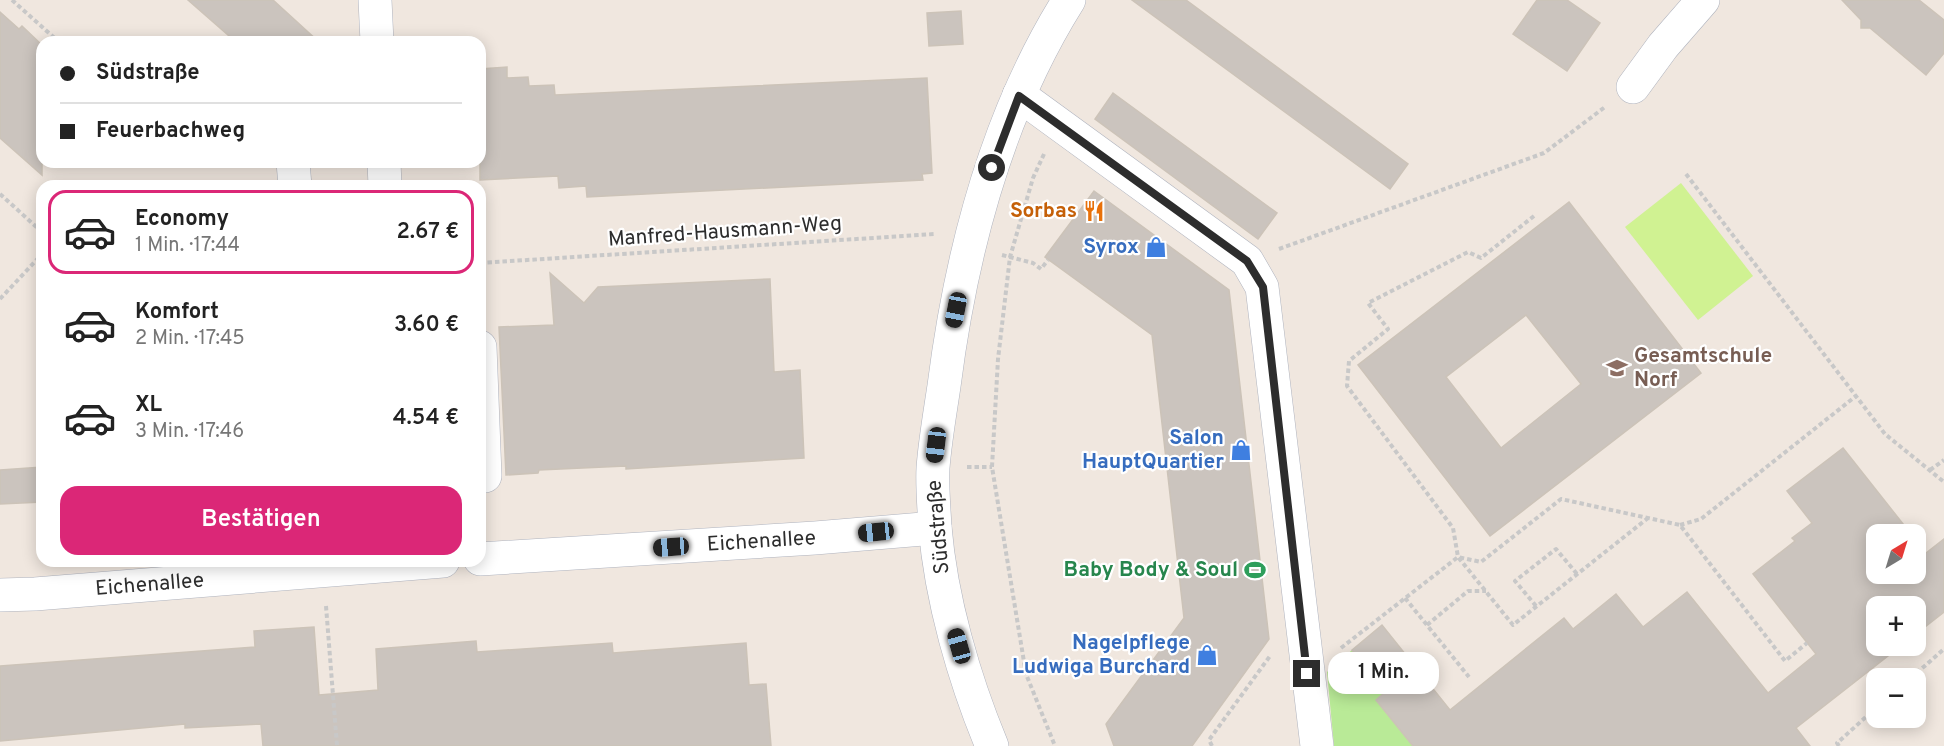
<!DOCTYPE html>
<html lang="de">
<head>
<meta charset="utf-8">
<style>
	:root { --surface:#fff; --page:#f2f2f2; --text:#222; --muted:#767676; --line:#e0e0e0; --accent:#db2777 }
	body { margin:0; font-family:Overpass,sans-serif; background:var(--page); color:var(--text); height:100vh; display:flex; flex-direction:column; font-size:22px; white-space:nowrap }
	* { box-sizing:border-box; margin:0 }
	p { font-size:20px; color:var(--muted) }
	.icon { flex:none; width:33px; height:33px; fill:none; stroke:currentColor; stroke-width:2; stroke-linecap:round; stroke-linejoin:round }
	.map { position:relative; flex:1; overflow:hidden }
	.sheet { position:absolute; left:36px; top:180px; width:450px; height:387px; display:flex; flex-direction:column; background:var(--surface); border-radius:18px; box-shadow:0 3px 15px #0003 }
	.sheet>* { flex:none }
	.hud { position:absolute; left:36px; top:36px; width:450px; height:132px; border-radius:18px; box-shadow:0 3px 15px #0003; display:grid; align-content:center; height:132px; padding:0 24px; background:var(--surface) }
	.needle { width:39px; rotate:38deg }
	.buttons { position:absolute; left:1866px; top:524px; display:grid; gap:12px }
	.buttons a { display:grid; place-items:center; width:60px; height:60px; border-radius:12px; background:var(--surface); box-shadow:0 3px 15px #0003; font-size:30px }
	.end { position:absolute; width:27px; height:27px; margin:-14px; border:8px solid #2d2d2d; background:#fff; box-shadow:0 0 0 3px #fff }
	.from { border-radius:50% }
	.bubble { position:absolute; height:42px; border-radius:18px; background:var(--surface); box-shadow:0 3px 15px #0003; font-size:20px; font-weight:600; line-height:42px; text-align:center }
	.car { position:absolute; width:18px; height:36px; margin:-18px -9px; border-radius:8px; box-shadow:0 0 4px 2px #0007; background:linear-gradient(#222 24%,#8ab4d8 0 40%,#222 0 76%,#8ab4d8 0 86%,#222 0) }
	.hud b { display:flex; align-items:center; gap:21px; height:57px; font-size:22px }
	.hud b+b { border-top:2px solid var(--line) }
	.hud i { width:15px; height:15px; background:var(--text) }
	ul { padding:10px 0 0; list-style:none }
	li { display:flex; align-items:center; gap:18px; height:84px; margin:0 12px 9px; padding:0 12px; border:3px solid transparent; border-radius:18px }
	li div { flex:1 }
	li b { display:block; font-size:22px }
	li em { font-style:normal; font-weight:600 }
	li.active { border-color:var(--accent) }
	li>.icon { width:54px; height:54px; stroke-width:1.5 }
	.button { display:flex; gap:12px; margin-top:auto; padding:12px 24px }
	.button a { flex:1; height:69px; border-radius:18px; background:var(--accent); color:#fff; font-size:24px; font-weight:600; line-height:69px; text-align:center }
	.map>svg:first-child { display:block }
</style>
</head>
<body>
<div class="map">
<svg width="1944" height="746" viewBox="0 0 1944 746">
	<rect width="100%" height="100%" fill="#f0e7df"/>
	<polygon fill="#b9ea97" points="1352,650 1385,692 1376,700 1413,746 1334,746 1327,672"/>
	<polygon fill="#d0f292" points="1681,183 1753,276 1698,320 1625,227"/>
	<g fill="#cbc4be" stroke="#ccc3b8" stroke-width="1.5" fill-rule="evenodd">
		<polygon points="188,0 273,0 319,42 236,42"/>
		<polygon points="1132,0 1186,0 1408,164 1390,189"/>
		<polygon points="1537,0 1567,0 1600,23 1567,71 1513,34"/>
		<polygon points="1842,0 1919,0 1944,20 1944,53 1926,75 1870,28 1861,28 1861,20"/>
		<polygon points="961,11 963,44 929,46 927,13"/>
		<polygon points="0,12 19,29 22,26 42,45 42,175 0,138"/>
		<polygon points="507,67 507,78 528,77 529,86 554,85 555,95 927,78 932,173 922,174 923,180 587,197 586,186 559,188 558,176 480,180 480,69"/>
		<polygon points="1113,93 1277,213 1258,239 1095,119"/>
		<polygon points="1094,191 1229,290 1269,639 1192,746 1114,746 1106,724 1184,618 1152,335 1045,257"/>
		<path d="M1569,202L1701,373L1490,536L1358,365ZM1526,315L1581,384L1501,448L1446,377Z"/>
		<polygon points="550,273 584,303 598,287 770,279 774,372 800,370 804,458 626,469 626,466 539,470 538,473 506,475 499,327 554,325"/>
		<polygon points="1843,448 1911,534 1876,534 1876,573 1916,573 1916,540 1926,553 1944,539 1944,612 1916,634 1916,606 1876,606 1876,645 1902,645 1796,728 1810,746 1413,746 1376,700 1385,692 1352,650 1382,625 1450,710 1564,618 1573,629 1616,594 1643,627 1687,592 1768,693 1816,654 1753,574 1795,541 1792,538 1812,523 1787,491"/>
		<polygon points="42,467 42,502 0,504 0,470"/>
		<polygon points="314,627 319,695 378,690 376,649 476,641 477,652 612,643 613,653 746,643 749,685 766,684 771,746 263,746 261,724 185,728 185,724 0,741 0,666 255,647 254,631"/>
	</g>
	<g fill="none" stroke-linecap="round" stroke-linejoin="round">
		<defs>
			<g id="minor">
				<polyline points="375,0 377,42"/>
				<polyline points="1633,87 1663,46 1703,0"/>
				<polyline points="1019,95 1247,261 1262,287 1317,746"/>
				<polyline points="293,162 295,186"/>
				<polyline points="384,162 385,186"/>
				<polyline points="480,347 485,476"/>
				<path id="s1" d="M480,559L815,538L935,528"/>
				<path id="s2" d="M0,595L35,594L443,561"/>
				<path d="M992,746C964,679 941,599 935,527C934,508 932,487 933,468C935,441 940,413 944,386C961,252 996,116 1069,0"/>
			</g>
		</defs>
		<use href="#minor" stroke="#afb3be" stroke-width="34"/>
		<g stroke="#c8c8c8" stroke-width="4" stroke-dasharray="4.5 3" stroke-linecap="butt">
			<polyline points="12,0 59,42"/>
			<polyline points="1044,154 1033,178 1010,257 998,359 992,467 1026,674 1055,746"/>
			<polyline points="1686,174 1885,434 1944,482"/>
			<polyline points="0,194 42,232"/>
			<polyline points="1534,216 1481,258 1468,252 1368,303 1388,329 1349,361 1347,386 1453,528 1458,557 1513,625 1648,518"/>
			<polyline points="1279,249 1544,153 1605,107"/>
			<polyline points="1002,255 1033,263 1041,269 1048,260"/>
			<polyline points="480,263 935,234"/>
			<polyline points="0,299 42,254"/>
			<polyline points="967,467 992,467"/>
			<polyline points="1930,470 1944,460"/>
			<polyline points="1680,525 1701,519 1856,396"/>
			<polyline points="1405,598 1469,677"/>
			<polyline points="326,606 337,746"/>
			<polyline points="1536,606 1515,581 1556,549 1577,574"/>
			<polyline points="1427,625 1468,591 1486,591"/>
			<polyline points="1341,648 1458,557 1481,562 1561,499 1680,525 1785,661 1807,643"/>
			<polyline points="1911,678 1944,649"/>
			<polyline points="1212,746 1209,740 1270,656"/>
			<polyline points="1839,746 1837,743 1876,708"/>
		</g>
		<use href="#minor" stroke="#fff" stroke-width="33"/>
	</g>
	<g fill="none" stroke-linecap="round" stroke-linejoin="round">
		<polyline stroke="#2d2d2d" stroke-width="8" points="992,168 1019,96 1247,261 1263,287 1307,674"/>
	</g>
	<defs>
		<symbol id="restaurant-bare" viewBox="-9 -9 18 18"><path d="M-5-6h1v4h1v-4h1v4h1v-4h1v5L-1.5 .5V6h-2V.5L-5-1ZM5-6V6H3V1.5H1.5Q1.5-4 5-6Z" fill="#e8710a" stroke="#fff" stroke-width="2.5" paint-order="stroke"/></symbol>
		<symbol id="shop-bare" viewBox="-9 -9 18 18"><path d="M-5-2.5h2.3a2.7 3.5 0 0 1 5.4 0H5L5.5 6h-11ZM-1.5-2.5h3a1.5 2.3 0 0 0-3 0Z" fill="#3f7fe0" stroke="#fff" stroke-width="2.5" paint-order="stroke"/></symbol>
		<symbol id="school-bare" viewBox="-9 -9 18 18"><path d="M0-5L7-2L0 1L-7-2ZM-4 1L0 2.5L4 1V4Q0 6-4 4Z" fill="#8d6e63" stroke="#fff" stroke-width="2.5" paint-order="stroke"/></symbol>
		<symbol id="stadium-bare" viewBox="-9 -9 18 18"><path d="M0-5a6.5 5 0 1 0 0 10a6.5 5 0 1 0 0-10ZM-3.5-1.8h7v3.6h-7Z" fill="#2e9e5b" stroke="#fff" stroke-width="2.5" paint-order="stroke"/></symbol>
	</defs>
	<g fill-rule="evenodd">
		<use href="#restaurant-bare" x="1079" y="196" width="30" height="30"/>
		<use href="#shop-bare" x="1141" y="232" width="30" height="30"/>
		<use href="#school-bare" x="1602" y="353" width="30" height="30"/>
		<use href="#shop-bare" x="1226" y="435" width="30" height="30"/>
		<use href="#stadium-bare" x="1240" y="555" width="30" height="30"/>
		<use href="#shop-bare" x="1192" y="640" width="30" height="30"/>
	</g>
	<g text-anchor="middle" dominant-baseline="central" stroke-width="4.5" stroke-linejoin="round" paint-order="stroke">
		<g font-size="21" font-weight="bold" fill="#c56008" stroke="#fff" text-anchor="end">
			<text x="1077" y="211">Sorbas</text>
		</g>
		<g font-size="21" fill="#2d2d2d" stroke="#fff">
			<text transform="translate(725 232) rotate(-4)">Manfred-Hausmann-Weg</text>
			<text transform="translate(939 527) rotate(-95)">Südstraße</text>
			<text stroke="none"><textPath href="#s1" startOffset="282">Eichenallee</textPath></text>
			<text stroke="none"><textPath href="#s2" startOffset="150">Eichenallee</textPath></text>
		</g>
		<g font-size="21" font-weight="bold" fill="#366cbe" stroke="#fff" text-anchor="end">
			<text x="1139" y="247">Syrox</text>
			<text x="1224" y="438">Salon<tspan x="1224" dy="24">HauptQuartier</tspan></text>
			<text x="1190" y="643">Nagelpflege<tspan x="1190" dy="24">Ludwiga Burchard</tspan></text>
		</g>
		<g font-size="21" font-weight="bold" fill="#785e54" stroke="#fff" text-anchor="start">
			<text x="1634" y="356">Gesamtschule<tspan x="1634" dy="24">Norf</tspan></text>
		</g>
		<g font-size="21" font-weight="bold" fill="#27864d" stroke="#fff" text-anchor="end">
			<text x="1238" y="570">Baby Body &amp; Soul</text>
		</g>
	</g>
</svg>
<div class="buttons">
<a><svg class="needle" viewBox="-14 -14 28 28"><path d="M0-13l5 13h-10z" fill="#e53935"/><path d="M0 13l5-13h-10z" fill="#767676"/></svg></a>
<a>+</a>
<a>−</a>
</div>
<i class="end from" style="left:992px;top:168px"></i>
<i class="end" style="left:1307px;top:674px"></i>
<div class="bubble" style="left:1328px;top:652px;width:111px">1 Min.</div>
<i class="car" style="left:956px;top:310px;rotate:191deg"></i>
<i class="car" style="left:936px;top:445px;rotate:187deg"></i>
<i class="car" style="left:876px;top:532px;rotate:264deg"></i>
<i class="car" style="left:671px;top:547px;rotate:266deg"></i>
<i class="car" style="left:959px;top:646px;rotate:344deg"></i>
<div class="hud">
<b><i class="from"></i>Südstraße</b>
<b><i></i>Feuerbachweg</b>
</div>
<section class="sheet">
<ul>
<li class="active"><svg class="icon" aria-label="car" viewBox="0 0 24 24"><path d="M5 17H2v-5l4-1 3-4h7l3 4 3 1v5h-3M9 17h6M6 11h13"/><circle cx="7" cy="17" r="2"/><circle cx="17" cy="17" r="2"/></svg><div><b>Economy</b><p>1 Min. · 17:44</p></div><em>2.67 €</em></li>
<li><svg class="icon" aria-label="car" viewBox="0 0 24 24"><path d="M5 17H2v-5l4-1 3-4h7l3 4 3 1v5h-3M9 17h6M6 11h13"/><circle cx="7" cy="17" r="2"/><circle cx="17" cy="17" r="2"/></svg><div><b>Komfort</b><p>2 Min. · 17:45</p></div><em>3.60 €</em></li>
<li><svg class="icon" aria-label="car" viewBox="0 0 24 24"><path d="M5 17H2v-5l4-1 3-4h7l3 4 3 1v5h-3M9 17h6M6 11h13"/><circle cx="7" cy="17" r="2"/><circle cx="17" cy="17" r="2"/></svg><div><b>XL</b><p>3 Min. · 17:46</p></div><em>4.54 €</em></li>
</ul>
<div class="button"><a>Bestätigen</a></div>
</section>
</div>
</body>
</html>
